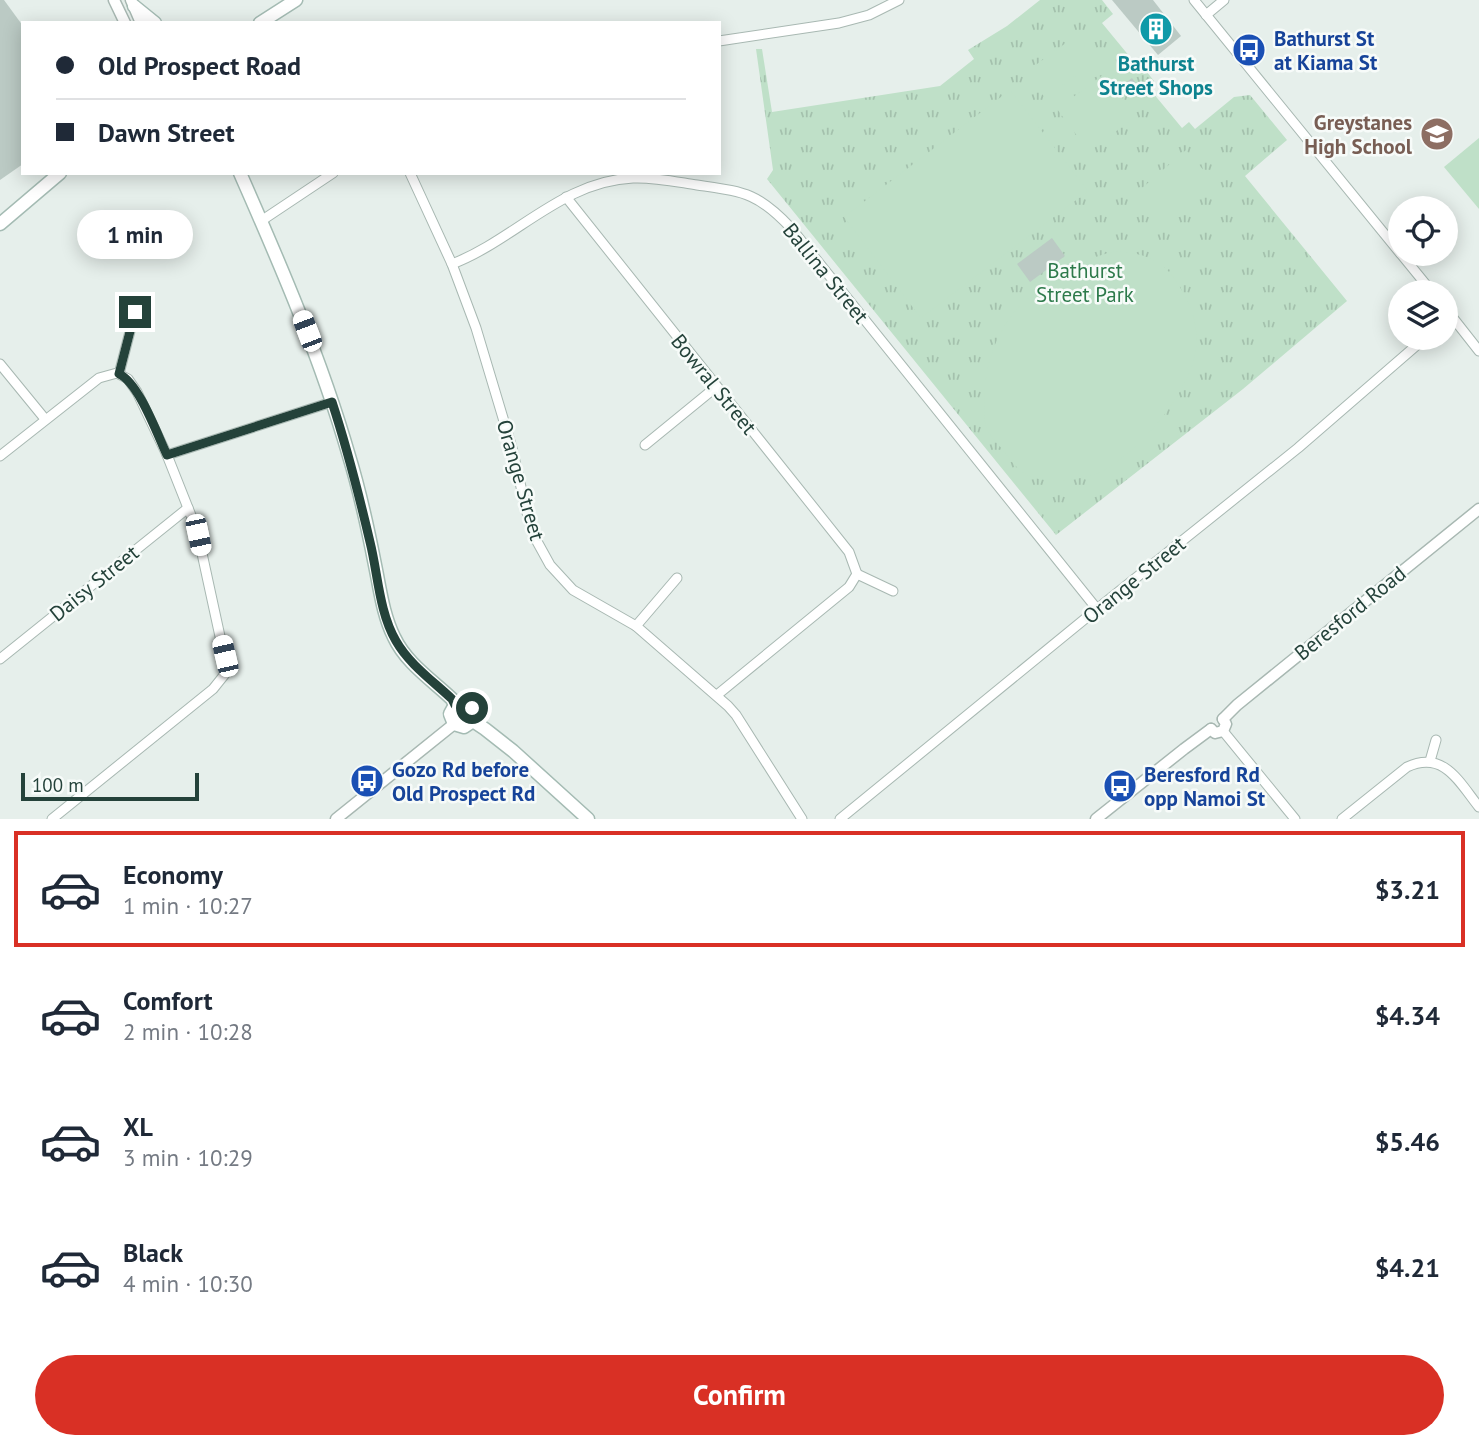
<!DOCTYPE html>
<html lang="en">
<head>
<meta charset="utf-8">
<style>
	:root { --surface:#fff; --page:#f6f6f7; --text:#1f2937; --muted:#747a83; --line:#e0e1e3; --accent:#d93025 }
	body { margin:0; font-family:"PT Sans",sans-serif; background:var(--page); color:var(--text); height:100vh; display:flex; flex-direction:column; font-size:26px; white-space:nowrap }
	* { box-sizing:border-box; margin:0 }
	p { font-size:23px; color:var(--muted) }
	.icon { flex:none; width:38px; height:38px; fill:none; stroke:currentColor; stroke-width:2; stroke-linecap:round; stroke-linejoin:round }
	.map { position:relative; height:819px; overflow:hidden }
	.side { display:flex; flex-direction:column; background:var(--surface); flex:1 }
	.side>* { flex:none }
	.banner { position:absolute; left:21px; top:21px; width:700px; height:154px; border-radius:0px; box-shadow:0 4px 18px #0003; display:grid; align-content:center; height:154px; padding:0 35px; background:var(--surface) }
	.fabs { position:absolute; left:1388px; top:196px; display:grid; gap:14px }
	.fabs a { display:grid; place-items:center; width:70px; height:70px; border-radius:50%; background:var(--surface); box-shadow:0 4px 18px #0003; font-size:35px }
	.scale { position:absolute; left:21px; bottom:18px; width:178px; box-sizing:border-box; padding-left:7px; border:4px solid #24423a; border-top:0; font-size:19px; line-height:24px; white-space:nowrap; color:#24423a; -webkit-text-stroke:5px #f7fbf9; paint-order:stroke }
	.end { position:absolute; width:32px; height:32px; margin:-16px; border:9px solid #24423a; background:#fff; box-shadow:0 0 0 4px #fff }
	.from { border-radius:50% }
	.bubble { position:absolute; height:49px; border-radius:24px; background:var(--surface); box-shadow:0 4px 18px #0003; font-size:23px; font-weight:700; line-height:49px; text-align:center }
	.car { position:absolute; width:21px; height:42px; margin:-21px -10px; border-radius:9px; box-shadow:0 0 5px 2px #0007; background:linear-gradient(#fff 24%,#345 0 40%,#fff 0 76%,#345 0 86%,#fff 0) }
	.banner b { display:flex; align-items:center; gap:24px; height:66px; font-size:26px }
	.banner b+b { border-top:2px solid var(--line) }
	.banner i { width:18px; height:18px; background:var(--text) }
	ul { padding:12px 0 0; list-style:none }
	li { display:flex; align-items:center; gap:21px; height:116px; margin:0 14px 10px; padding:0 21px; border:4px solid transparent; border-radius:0px }
	li div { flex:1 }
	li b { display:block; font-size:26px }
	li em { font-style:normal; font-weight:700 }
	li.current { border-color:var(--accent) }
	li>.icon { width:63px; height:63px; stroke-width:1.5 }
	.cta { display:flex; gap:14px; margin-top:auto; padding:14px 35px }
	.cta a { flex:1; height:80px; border-radius:42px; background:var(--accent); color:#fff; font-size:28px; font-weight:700; line-height:80px; text-align:center }
	.map>svg:first-child { display:block }
</style>
</head>
<body>
<div class="map">
<svg width="1479" height="819" viewBox="0 0 1479 819">
	<defs>
		<pattern id="grass-tufts" width="24" height="20" patternUnits="userSpaceOnUse" patternTransform="scale(1.75)"><rect width="24" height="20" fill="#bfe0c8"/><path d="M3 7l-1-3M5 7V3M7 7l1-3M15 17l-1-3M17 17v-4M19 17l1-3" fill="none" stroke="#a4c1ad"/></pattern>
	</defs>
	<rect width="100%" height="100%" fill="#e6efeb"/>
	<polygon fill="url(#grass-tufts)" points="1040,0 1102,0 1113,14 1102,23 1144,74 1147,72 1154,81 1148,87 1182,128 1189,122 1195,129 1234,97 1250,95 1287,140 1245,176 1347,301 1243,389 1056,535 767,179 773,170 756,49 762,49 772,112 940,86 974,59 968,50 1007,26"/>
	<g fill="#bfe0c8">
		<polygon points="1074,37 1093,63 1045,98 1026,72"/>
		<polygon points="1104,74 1136,116 1089,152 1057,109"/>
		<polygon points="1010,90 1088,191 921,318 844,217"/>
		<polygon points="1479,138 1479,209 1444,167"/>
		<polygon points="1186,150 1207,174 1162,212 1142,188"/>
		<path d="M1116,251C1147,254 1165,260 1181,289C1192,307 1199,328 1196,349C1190,393 1140,451 1101,472C1086,479 1065,481 1049,480C1026,480 1015,467 1003,450C998,444 990,436 987,429C983,421 985,406 985,397C984,363 999,325 1024,302C1032,295 1042,289 1050,283C1075,265 1087,258 1116,251Z"/>
	</g>
	<g fill="#bbcac4">
		<polygon points="0,0 4,0 23,26 23,164 0,180"/>
		<polygon points="1112,0 1153,0 1181,36 1158,55"/>
		<polygon points="1132,78 1141,90 1131,97 1123,85"/>
		<polygon points="1052,238 1065,256 1030,282 1017,264"/>
	</g>
	<g fill="none" stroke-linecap="round" stroke-linejoin="round">
		<defs>
			<g id="minor">
				<polyline points="1194,0 1400,253"/>
				<polyline points="1206,15 1224,0"/>
				<polyline points="719,41 839,23 869,15 899,0"/>
				<polyline points="410,173 452,264 476,328 512,448 527,513 534,536 550,565 573,590 636,626 728,706 736,715 802,819"/>
				<polyline points="566,197 849,552 857,574 849,587 717,695"/>
				<polyline points="261,221 333,173"/>
				<polyline points="1401,254 1432,292"/>
				<path d="M452,264C515,240 562,181 633,178C654,177 677,182 697,185C744,192 757,192 791,228L1097,609"/>
				<polyline points="1446,309 1479,351"/>
				<polyline points="0,364 45,419"/>
				<polyline points="119,374 135,312"/>
				<polyline points="645,445 716,387"/>
				<polyline points="167,455 332,402"/>
				<polyline points="0,456 99,378 117,373 128,379 137,392 167,455 194,523 198,535 226,664 225,674 213,689 52,819"/>
				<polyline points="857,574 893,591"/>
				<polyline points="636,626 677,578"/>
				<polyline points="0,659 188,508"/>
				<polyline points="1223,731 1295,819"/>
				<polyline points="1430,761 1436,740"/>
				<polyline points="840,819 1097,609 1298,448 1425,338"/>
				<path d="M1342,819L1407,767C1444,750 1459,782 1479,807"/>
			</g>
			<g id="tertiary">
				<polyline points="114,0 125,23"/>
				<polyline points="131,0 141,23"/>
				<polyline points="1223,719 1237,705 1479,509"/>
				<polyline points="1211,729 1215,733 1223,731 1226,724 1223,719"/>
				<polyline points="336,819 454,724"/>
				<polyline points="1096,819 1184,749 1211,729"/>
			</g>
			<g id="secondary">
				<polyline points="134,6 155,23"/>
				<polyline points="260,23 296,0"/>
				<path d="M240,173C281,266 321,359 349,456C360,492 368,529 375,565C380,589 383,615 394,637C406,663 432,680 452,699L455,705"/>
				<polyline points="0,224 60,173"/>
				<polyline points="455,705 450,714 454,724 464,727 473,721"/>
				<polyline points="455,705 463,703 470,706 474,714 473,721"/>
				<polyline points="473,721 485,729 513,751 588,819"/>
			</g>
		</defs>
		<use href="#minor" stroke="#a8b8b2" stroke-width="11"/>
		<use href="#tertiary" stroke="#a8b8b2" stroke-width="13"/>
		<use href="#secondary" stroke="#a4bbb3" stroke-width="15"/>
		<use href="#minor" stroke="#fff" stroke-width="9"/>
		<use href="#tertiary" stroke="#fff" stroke-width="10"/>
		<use href="#secondary" stroke="#fff" stroke-width="12"/>
	</g>
	<g fill="none" stroke-linecap="round" stroke-linejoin="round">
		<path stroke="#24423a" stroke-width="9" d="M135,312L119,374C139,383 157,434 167,455L332,402C347,448 359,495 370,542C378,574 379,612 396,641C409,664 433,681 452,699L455,705L465,703L472,708"/>
	</g>
	<defs>
		<symbol id="building-disc" viewBox="-11 -11 22 22"><circle r="9.5" fill="#0f9aa8" stroke="#f7fbf9"/><path d="M-4-6H4V6H1V3H-1V6H-4ZM-2.5-4.3h1.7v1.8h-1.7ZM.8-4.3h1.7v1.8H.8ZM-2.5-1h1.7V.8h-1.7ZM.8-1h1.7V.8H.8Z" fill="#fff"/></symbol>
		<symbol id="bus-disc" viewBox="-11 -11 22 22"><circle r="9.5" fill="#1a4fb4" stroke="#f7fbf9"/><path d="M-5-6H5V4H4V6H2V4H-2V6H-4V4H-5ZM-3.5-4V0h7V-4ZM-3.5 1.2v1.5H-2V1.2ZM2 1.2v1.5H3.5V1.2Z" fill="#fff"/></symbol>
		<symbol id="school-disc" viewBox="-11 -11 22 22"><circle r="9.5" fill="#8d6e63" stroke="#f7fbf9"/><path d="M0-5L7-2L0 1L-7-2ZM-4 1L0 2.5L4 1V4Q0 6-4 4Z" fill="#fff"/></symbol>
	</defs>
	<g fill-rule="evenodd">
		<use href="#building-disc" x="1137" y="10" width="38" height="38"/>
		<use href="#bus-disc" x="1230" y="31" width="38" height="38"/>
		<use href="#school-disc" x="1418" y="115" width="38" height="38"/>
		<use href="#bus-disc" x="348" y="762" width="38" height="38"/>
		<use href="#bus-disc" x="1101" y="767" width="38" height="38"/>
	</g>
	<g text-anchor="middle" dominant-baseline="central" stroke-width="5" stroke-linejoin="round" paint-order="stroke">
		<g font-size="21" font-weight="bold" fill="#164399" stroke="#f7fbf9" text-anchor="start">
			<text x="1274" y="38">Bathurst St<tspan x="1274" dy="24">at Kiama St</tspan></text>
			<text x="392" y="769">Gozo Rd before<tspan x="392" dy="24">Old Prospect Rd</tspan></text>
			<text x="1144" y="774">Beresford Rd<tspan x="1144" dy="24">opp Namoi St</tspan></text>
		</g>
		<g font-size="21" font-weight="bold" fill="#0d838f" stroke="#f7fbf9">
			<text x="1156" y="63">Bathurst<tspan x="1156" dy="24">Street Shops</tspan></text>
		</g>
		<g font-size="21" font-weight="bold" fill="#785e54" stroke="#f7fbf9" text-anchor="end">
			<text x="1412" y="122">Greystanes<tspan x="1412" dy="24">High School</tspan></text>
		</g>
		<g font-size="21" fill="#2d7a4b" stroke="#f7fbf9">
			<text x="1085" y="270">Bathurst<tspan x="1085" dy="24">Street Park</tspan></text>
		</g>
		<g font-size="21" fill="#24423a" stroke="#f7fbf9">
			<text transform="translate(826 273) rotate(51)">Ballina Street</text>
			<text transform="translate(714 384) rotate(51)">Bowral Street</text>
			<text transform="translate(521 480) rotate(74)">Orange Street</text>
			<text transform="translate(1134 580) rotate(-39)">Orange Street</text>
			<text transform="translate(94 583) rotate(-39)">Daisy Street</text>
			<text transform="translate(1350 613) rotate(-39)">Beresford Road</text>
		</g>
	</g>
</svg>
<div class="fabs">
<a><svg class="icon" aria-label="locate" viewBox="0 0 24 24"><circle cx="12" cy="12" r="6"/><path d="M12 2v4M12 18v4M2 12h4M18 12h4"/></svg></a>
<a><svg class="icon" aria-label="layers" viewBox="0 0 24 24"><path d="M12 4l9 5-9 5-9-5zM3 14l9 5 9-5"/></svg></a>
</div>
<div class="scale">100 m</div>
<i class="end from" style="left:472px;top:708px"></i>
<i class="end" style="left:135px;top:312px"></i>
<div class="bubble" style="left:77px;top:210px;width:116px">1 min</div>
<i class="car" style="left:307px;top:331px;rotate:339deg"></i>
<i class="car" style="left:198px;top:535px;rotate:168deg"></i>
<i class="car" style="left:225px;top:656px;rotate:347deg"></i>
<div class="banner">
<b><i class="from"></i>Old Prospect Road</b>
<b><i></i>Dawn Street</b>
</div>
</div>
<section class="side">
<ul>
<li class="current"><svg class="icon" aria-label="car" viewBox="0 0 24 24"><path d="M5 17H2v-5l4-1 3-4h7l3 4 3 1v5h-3M9 17h6M6 11h13"/><circle cx="7" cy="17" r="2"/><circle cx="17" cy="17" r="2"/></svg><div><b>Economy</b><p>1 min · 10:27</p></div><em>$3.21</em></li>
<li><svg class="icon" aria-label="car" viewBox="0 0 24 24"><path d="M5 17H2v-5l4-1 3-4h7l3 4 3 1v5h-3M9 17h6M6 11h13"/><circle cx="7" cy="17" r="2"/><circle cx="17" cy="17" r="2"/></svg><div><b>Comfort</b><p>2 min · 10:28</p></div><em>$4.34</em></li>
<li><svg class="icon" aria-label="car" viewBox="0 0 24 24"><path d="M5 17H2v-5l4-1 3-4h7l3 4 3 1v5h-3M9 17h6M6 11h13"/><circle cx="7" cy="17" r="2"/><circle cx="17" cy="17" r="2"/></svg><div><b>XL</b><p>3 min · 10:29</p></div><em>$5.46</em></li>
<li><svg class="icon" aria-label="car" viewBox="0 0 24 24"><path d="M5 17H2v-5l4-1 3-4h7l3 4 3 1v5h-3M9 17h6M6 11h13"/><circle cx="7" cy="17" r="2"/><circle cx="17" cy="17" r="2"/></svg><div><b>Black</b><p>4 min · 10:30</p></div><em>$4.21</em></li>
</ul>
<div class="cta"><a>Confirm</a></div>
</section>
</body>
</html>
